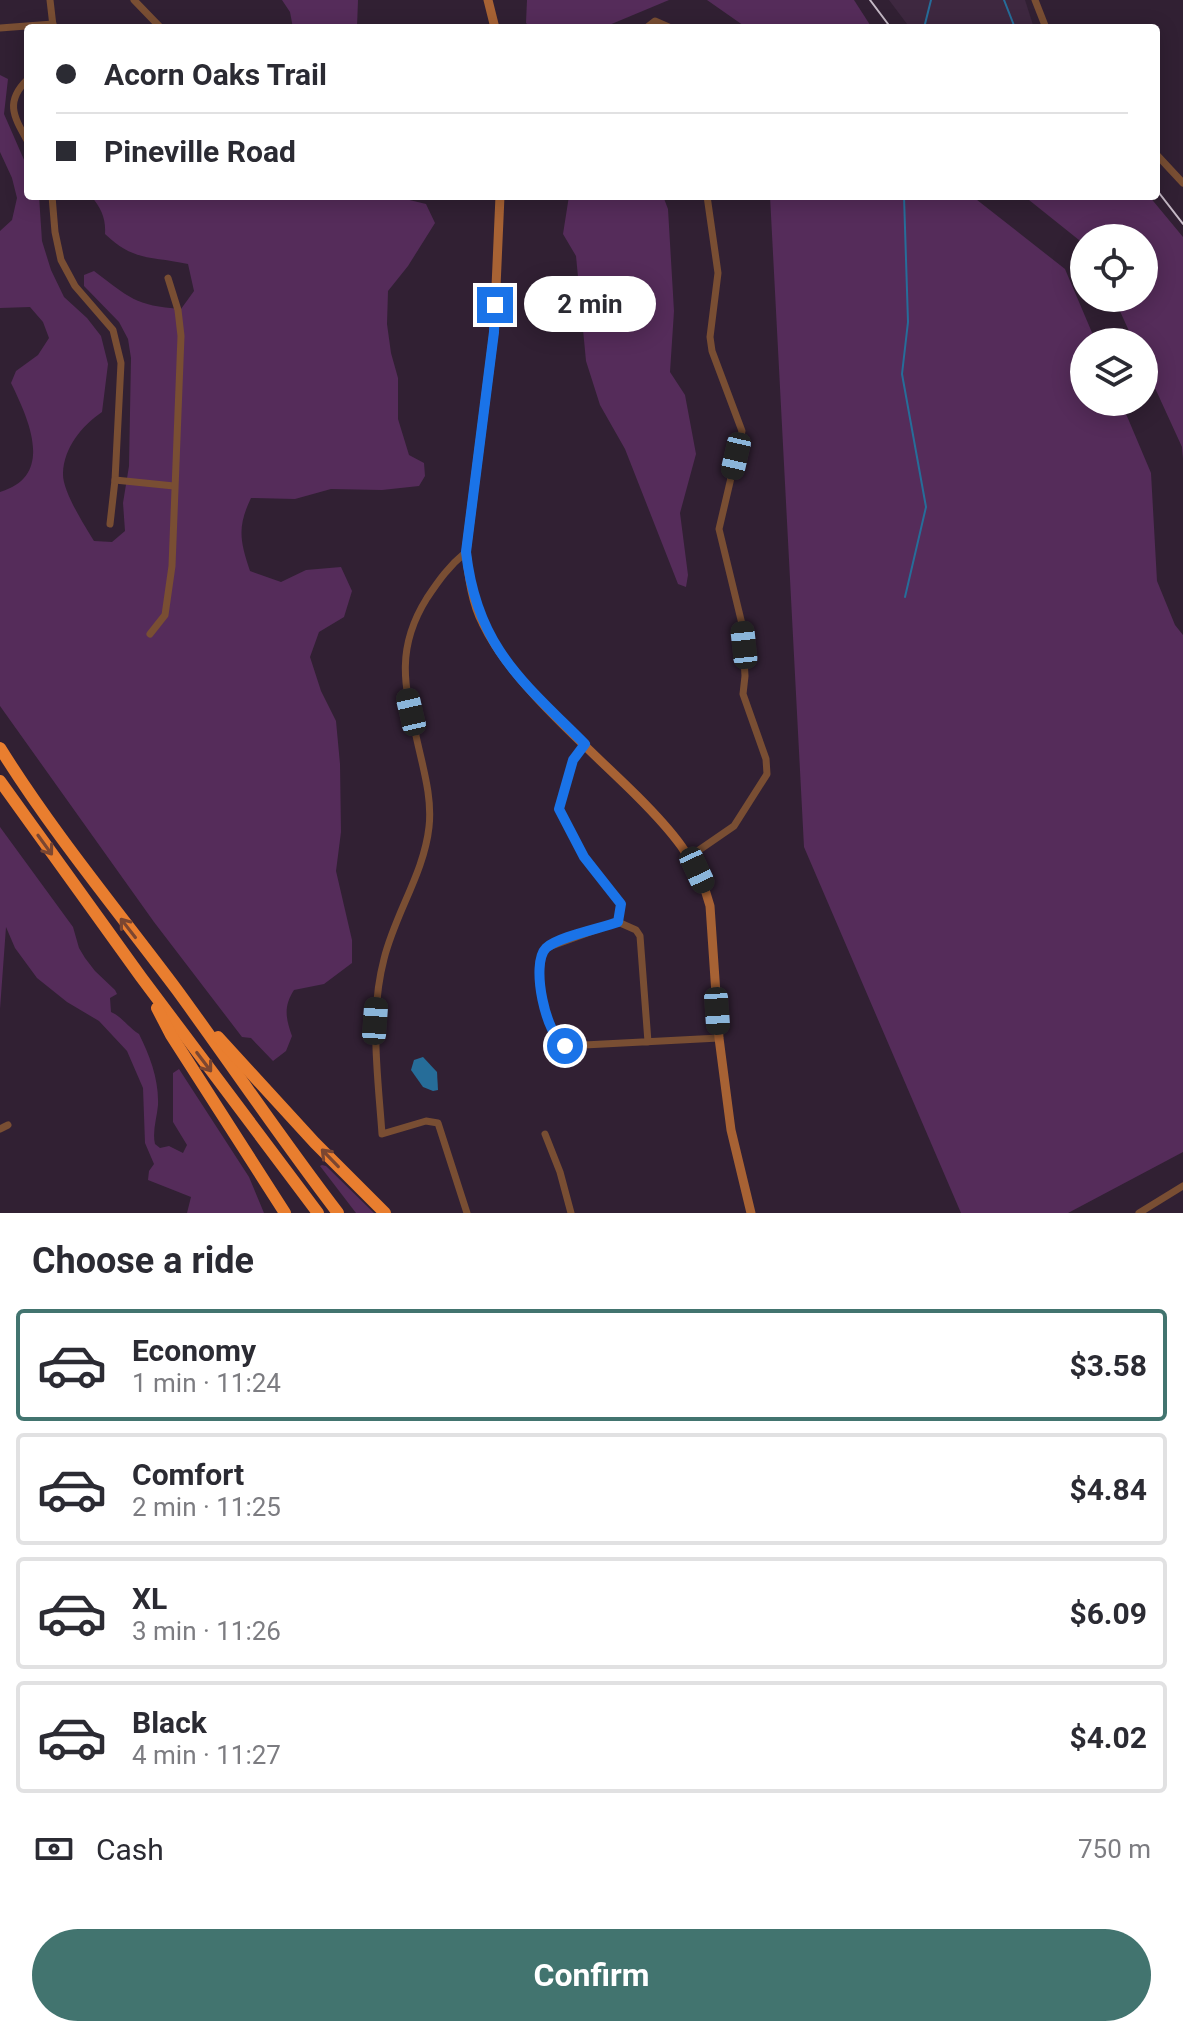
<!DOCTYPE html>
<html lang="en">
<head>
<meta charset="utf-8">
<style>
	:root { --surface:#fff; --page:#f7f7f7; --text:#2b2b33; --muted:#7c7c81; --line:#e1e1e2; --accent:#42746f }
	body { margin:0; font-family:Roboto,sans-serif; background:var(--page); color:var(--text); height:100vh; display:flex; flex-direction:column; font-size:30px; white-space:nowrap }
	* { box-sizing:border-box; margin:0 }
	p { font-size:26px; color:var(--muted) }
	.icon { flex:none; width:44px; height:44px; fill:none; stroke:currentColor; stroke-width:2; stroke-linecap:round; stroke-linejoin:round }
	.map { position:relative; height:1213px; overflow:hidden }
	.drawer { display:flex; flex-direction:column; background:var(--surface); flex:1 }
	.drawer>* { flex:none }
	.top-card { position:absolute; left:24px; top:24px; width:1136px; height:176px; border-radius:8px; box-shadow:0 4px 20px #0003; display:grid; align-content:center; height:176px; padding:0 32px; background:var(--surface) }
	.buttons { position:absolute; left:1070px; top:224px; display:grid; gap:16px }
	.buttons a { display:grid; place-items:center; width:88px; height:88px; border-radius:50%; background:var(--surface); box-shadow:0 4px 20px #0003; font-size:40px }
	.end { position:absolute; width:36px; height:36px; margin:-18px; border:10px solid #1a73e8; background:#fff; box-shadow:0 0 0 4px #fff }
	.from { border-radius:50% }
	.bubble { position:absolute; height:56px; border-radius:28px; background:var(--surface); box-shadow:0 4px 20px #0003; font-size:26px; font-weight:700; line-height:56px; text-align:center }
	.car { position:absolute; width:24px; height:48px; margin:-24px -12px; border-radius:10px; box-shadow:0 0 6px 2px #0007; background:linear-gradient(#222 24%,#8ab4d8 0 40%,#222 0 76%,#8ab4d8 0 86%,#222 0) }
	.top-card b { display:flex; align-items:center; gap:28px; height:76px; font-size:30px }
	.top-card b+b { border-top:2px solid var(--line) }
	.top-card i { width:20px; height:20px; background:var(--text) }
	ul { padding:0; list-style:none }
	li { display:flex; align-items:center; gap:24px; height:112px; margin:0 16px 12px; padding:0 16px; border:4px solid var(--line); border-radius:8px }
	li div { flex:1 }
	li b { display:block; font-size:30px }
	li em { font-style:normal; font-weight:700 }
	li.on { border-color:var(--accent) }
	li>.icon { width:72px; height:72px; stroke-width:1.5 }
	h2 { padding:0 32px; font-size:36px; line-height:96px }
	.pay { display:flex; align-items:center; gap:20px; height:88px; padding:0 32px; font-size:30px }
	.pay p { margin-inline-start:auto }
	.button { display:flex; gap:16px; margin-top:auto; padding:16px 32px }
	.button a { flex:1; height:92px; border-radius:48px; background:var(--accent); color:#fff; font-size:32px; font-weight:700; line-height:92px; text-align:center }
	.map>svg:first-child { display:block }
</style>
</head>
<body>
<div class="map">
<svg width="1183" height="1213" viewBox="0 0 1183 1213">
	<rect width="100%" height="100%" fill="#312033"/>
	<polygon fill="#3e2840" points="889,0 1025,0 1034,28 910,28"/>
	<g fill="#552c5a">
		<polygon points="282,0 358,0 357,28 293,28 290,12"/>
		<polygon points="527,0 669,0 602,28 531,28 526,23"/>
		<polygon points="707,0 854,0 872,28 747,28"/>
		<path d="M0,75L8,79L4,114L28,169V196H39L42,241L51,270L64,297L87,318L101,336L108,364L102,412C82,426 64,447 63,473C62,491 85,526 94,541L112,542L125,531L123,503L129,466L131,358L128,339L119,322L84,286V275L94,271C129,297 135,306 181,309L194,291L188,264C152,256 134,262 105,234C106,218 101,208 91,196H393L426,204L435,223L408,266L388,291L387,324L391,353L398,378V419L409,455L424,463L425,476L419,486L382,490L331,489L295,499L251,498C237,527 240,541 250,571L281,582L306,570L341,567L352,591L344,617L319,632L310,657L321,691L336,721L340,764L341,832L336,871L352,940V963L324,984L294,990C283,1007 286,1019 292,1036L286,1051L273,1061L251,1038L242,1037L154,922L0,706V492C55,476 29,420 11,383L16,371L38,355L49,338L43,322L30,307L0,308V231L12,220L17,198L12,178L0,152Z"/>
		<polygon points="569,196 663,196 668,209 674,311 670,372 685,395 696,454 680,513 688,575 686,587 678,584 625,449 600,405 586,361 576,256 563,234"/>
		<polygon points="770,196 972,196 1065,269 1096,342 1084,342 1084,402 1121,402 1151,473 1157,581 1175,625 1183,635 1183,1152 1068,1213 961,1213 804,847"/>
		<polygon points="1024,196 1149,196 1183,237 1183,459 1182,447 1144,364 1144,342 1134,342 1114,298 1144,298 1144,238 1084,238 1084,244"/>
		<path d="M0,827L73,927L79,948L85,958L95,971L115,990L117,994L110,998L111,1012C121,1016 128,1027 139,1034C150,1056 159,1080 158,1105C157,1118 152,1131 155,1144L160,1148L169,1146L183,1153L187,1145L173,1122V1073L179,1069L249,1177L264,1213H187L191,1197L148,1180L149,1171L154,1164L145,1143L143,1088L127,1051L99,1021L67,1002L37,978L15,948L6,927L0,1009Z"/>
		<polygon points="322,1165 326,1166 374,1213 356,1213 320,1166"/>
	</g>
	<polygon fill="#266d99" points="423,1057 437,1072 438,1090 433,1091 423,1087 411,1070 414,1060"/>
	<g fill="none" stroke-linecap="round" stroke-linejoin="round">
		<g stroke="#266d99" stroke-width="2">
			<polyline points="1004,0 1015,28"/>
			<polyline points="924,28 931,0"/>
			<polyline points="904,196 908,322 902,374 926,507 905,597"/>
		</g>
		<g stroke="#794e33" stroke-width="7">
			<polyline points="50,0 53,26"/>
			<polyline points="134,0 161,28"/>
			<polyline points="1035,0 1046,28"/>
			<polyline points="0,28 53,24"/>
			<polyline points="646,28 655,21 671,28"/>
			<path d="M28,79C4,102 14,117 28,142"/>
			<polyline points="1156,154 1183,183"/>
			<polyline points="52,196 55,232 61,260 75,286 113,330 121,363 115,480 110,524"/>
			<polyline points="115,480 174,486"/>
			<path d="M466,552C449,566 439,580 427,598C393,652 406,691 419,749C425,775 432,801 429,827C424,873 395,914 384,959C369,1016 378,1076 382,1134L426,1121L438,1123L467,1213"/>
			<polyline points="150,634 165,615 172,566 181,336 178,310 168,278"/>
			<polyline points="585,744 573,760 559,809 584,857 621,904 618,922"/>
			<polyline points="689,857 734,826 767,774 766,759 743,694 745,676 742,624 719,529 742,431 712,351 710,337 718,273 707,196"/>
			<path d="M648,1042L640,936L636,930L618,922L546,948C545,950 540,958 540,960C534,979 548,1037 565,1046L719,1038"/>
			<polyline points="0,1129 8,1125"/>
			<polyline points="545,1134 560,1172 571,1213"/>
			<polyline points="1139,1213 1183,1186"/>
		</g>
		<g stroke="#a76234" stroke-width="9">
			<polyline points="488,0 495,28"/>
			<path d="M500,196L494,332L466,552C469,575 472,602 483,623C512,684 588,747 637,796C669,828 699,861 710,906L719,1038L731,1130L751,1213"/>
		</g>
		<g stroke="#e97e2f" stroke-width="12">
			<path d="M0,748C53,833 117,910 177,990C231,1064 282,1140 338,1213"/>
			<polyline points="0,781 141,977 318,1213"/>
			<polyline points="157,1008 171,1035 285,1213"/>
			<polyline points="218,1037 315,1143 385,1213"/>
		</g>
		<g stroke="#c4b8c5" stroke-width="2">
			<polyline points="870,0 891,28"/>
			<polyline points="1156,189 1183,224"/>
		</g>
	</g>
	<defs><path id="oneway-shaft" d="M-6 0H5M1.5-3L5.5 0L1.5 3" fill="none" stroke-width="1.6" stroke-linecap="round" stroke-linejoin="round" transform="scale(2)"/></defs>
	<g stroke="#7b4631">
		<use href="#oneway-shaft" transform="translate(45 845) rotate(54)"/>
		<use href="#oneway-shaft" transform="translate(128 928) rotate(-128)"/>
		<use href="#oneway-shaft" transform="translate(204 1062) rotate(53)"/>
		<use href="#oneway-shaft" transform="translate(330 1158) rotate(-134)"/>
	</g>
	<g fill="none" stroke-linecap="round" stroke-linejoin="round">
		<path stroke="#1a73e8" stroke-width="10" d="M495,305L494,332L466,552C477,647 522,681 585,744L573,760L559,809L584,857L621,904L618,922C602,928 557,937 546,948C530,964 546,1036 565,1046"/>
	</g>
</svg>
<div class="buttons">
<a><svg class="icon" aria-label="locate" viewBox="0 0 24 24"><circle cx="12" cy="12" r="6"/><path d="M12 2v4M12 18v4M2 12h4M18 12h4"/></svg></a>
<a><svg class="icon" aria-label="layers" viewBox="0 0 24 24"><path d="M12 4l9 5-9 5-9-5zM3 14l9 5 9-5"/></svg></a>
</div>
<i class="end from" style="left:565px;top:1046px"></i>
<i class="end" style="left:495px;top:305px"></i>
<div class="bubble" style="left:524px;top:276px;width:132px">2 min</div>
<i class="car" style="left:736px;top:456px;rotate:193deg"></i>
<i class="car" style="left:744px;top:645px;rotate:354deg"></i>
<i class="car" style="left:411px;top:712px;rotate:347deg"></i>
<i class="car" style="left:697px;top:870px;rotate:155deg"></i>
<i class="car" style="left:717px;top:1011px;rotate:176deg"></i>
<i class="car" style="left:375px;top:1021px;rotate:4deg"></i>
<div class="top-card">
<b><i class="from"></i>Acorn Oaks Trail</b>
<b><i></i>Pineville Road</b>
</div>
</div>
<section class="drawer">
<h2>Choose a ride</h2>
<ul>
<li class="on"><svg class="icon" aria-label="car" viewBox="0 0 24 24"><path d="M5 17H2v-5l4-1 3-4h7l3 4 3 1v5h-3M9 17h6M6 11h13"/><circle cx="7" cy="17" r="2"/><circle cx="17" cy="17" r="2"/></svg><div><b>Economy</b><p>1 min · 11:24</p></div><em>$3.58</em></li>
<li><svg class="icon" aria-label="car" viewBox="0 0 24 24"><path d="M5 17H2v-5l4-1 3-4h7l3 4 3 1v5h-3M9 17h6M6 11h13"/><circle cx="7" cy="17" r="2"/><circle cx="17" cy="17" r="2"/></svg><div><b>Comfort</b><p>2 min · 11:25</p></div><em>$4.84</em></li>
<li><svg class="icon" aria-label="car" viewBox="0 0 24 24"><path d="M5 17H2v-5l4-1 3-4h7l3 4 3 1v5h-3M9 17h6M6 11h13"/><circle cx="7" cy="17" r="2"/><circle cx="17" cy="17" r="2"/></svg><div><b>XL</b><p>3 min · 11:26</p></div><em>$6.09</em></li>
<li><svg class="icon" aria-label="car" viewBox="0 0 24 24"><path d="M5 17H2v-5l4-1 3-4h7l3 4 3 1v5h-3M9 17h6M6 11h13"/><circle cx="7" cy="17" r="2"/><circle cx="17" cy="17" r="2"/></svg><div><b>Black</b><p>4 min · 11:27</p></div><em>$4.02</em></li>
</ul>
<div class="pay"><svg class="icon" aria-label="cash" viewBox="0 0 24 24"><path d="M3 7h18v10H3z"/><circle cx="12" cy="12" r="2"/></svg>Cash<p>750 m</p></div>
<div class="button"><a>Confirm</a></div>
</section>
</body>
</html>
